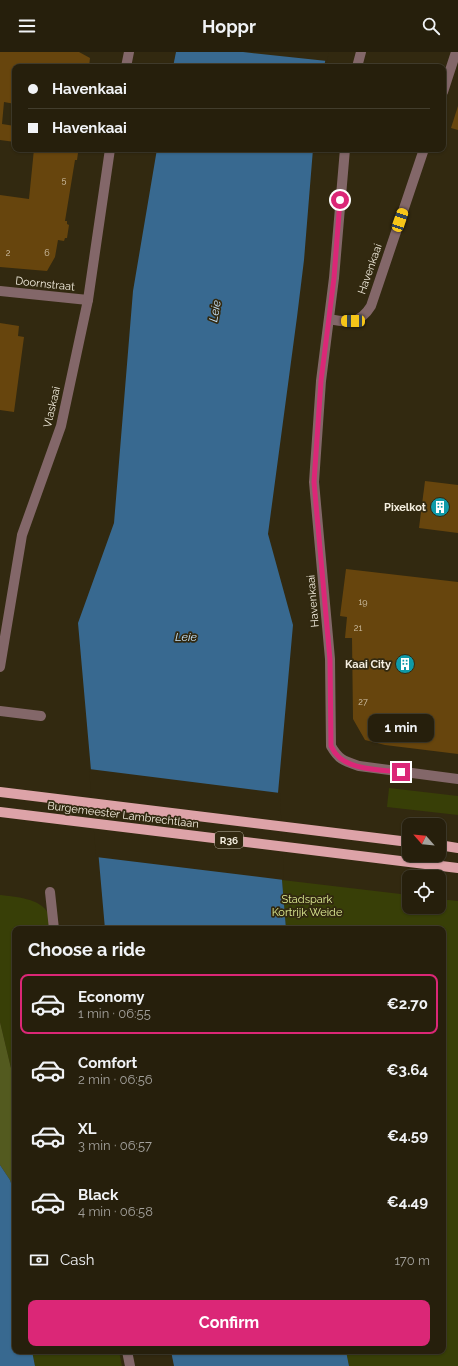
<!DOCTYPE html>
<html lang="en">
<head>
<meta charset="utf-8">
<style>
	:root { --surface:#261f0c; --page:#2e2715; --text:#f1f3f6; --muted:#a4a29d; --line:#423d2d; --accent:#db2777 }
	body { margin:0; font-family:Raleway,sans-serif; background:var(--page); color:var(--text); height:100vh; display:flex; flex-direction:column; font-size:15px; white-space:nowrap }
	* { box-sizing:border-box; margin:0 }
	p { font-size:13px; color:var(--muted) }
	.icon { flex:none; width:22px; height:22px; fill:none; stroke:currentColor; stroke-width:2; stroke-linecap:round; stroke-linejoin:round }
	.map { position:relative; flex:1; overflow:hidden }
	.details { position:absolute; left:12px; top:874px; width:434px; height:428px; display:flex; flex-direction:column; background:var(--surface); border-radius:8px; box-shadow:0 1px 3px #0004,0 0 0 1px var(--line) }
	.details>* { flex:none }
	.hud { position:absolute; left:12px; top:12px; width:434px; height:88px; border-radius:8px; box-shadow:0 1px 3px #0004,0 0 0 1px var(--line); display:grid; align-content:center; height:88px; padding:0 16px; background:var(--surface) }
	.needle { width:26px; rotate:297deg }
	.tools { position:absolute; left:402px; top:766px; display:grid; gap:8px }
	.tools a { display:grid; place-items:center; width:44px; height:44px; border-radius:8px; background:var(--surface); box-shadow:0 1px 3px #0004,0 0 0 1px var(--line); font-size:20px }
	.end { position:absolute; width:18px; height:18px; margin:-9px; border:5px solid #db2777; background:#fff; box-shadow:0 0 0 2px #fff }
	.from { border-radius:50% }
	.bubble { position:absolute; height:28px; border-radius:8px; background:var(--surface); box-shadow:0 1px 3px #0004,0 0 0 1px var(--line); font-size:13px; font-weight:700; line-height:28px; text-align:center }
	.car { position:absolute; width:12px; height:24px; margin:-12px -6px; border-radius:5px; box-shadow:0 0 3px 1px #0007; background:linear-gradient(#f5c518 24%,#345 0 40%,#f5c518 0 76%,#345 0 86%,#f5c518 0) }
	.hud b { display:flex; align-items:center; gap:14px; height:38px; font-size:15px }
	.hud b+b { border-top:1px solid var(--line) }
	.hud i { width:10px; height:10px; background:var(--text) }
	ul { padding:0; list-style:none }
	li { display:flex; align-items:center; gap:12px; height:60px; margin:0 8px 6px; padding:0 8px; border:2px solid transparent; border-radius:8px }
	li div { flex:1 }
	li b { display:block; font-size:15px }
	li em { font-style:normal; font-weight:700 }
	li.selected { border-color:var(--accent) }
	li>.icon { width:36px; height:36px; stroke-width:1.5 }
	h2 { padding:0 16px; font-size:18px; line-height:48px }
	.pay { display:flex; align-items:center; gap:10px; height:44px; padding:0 16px; font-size:15px }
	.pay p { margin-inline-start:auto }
	.cta { display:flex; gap:8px; margin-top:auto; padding:8px 16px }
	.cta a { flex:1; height:46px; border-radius:8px; background:var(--accent); color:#fff; font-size:16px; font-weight:700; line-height:46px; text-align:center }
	header { display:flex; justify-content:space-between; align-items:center; height:52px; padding:0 16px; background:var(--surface); font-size:18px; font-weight:700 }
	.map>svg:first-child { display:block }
</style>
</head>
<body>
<header><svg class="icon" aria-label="menu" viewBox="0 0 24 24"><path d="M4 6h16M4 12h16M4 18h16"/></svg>Hoppr<svg class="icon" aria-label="search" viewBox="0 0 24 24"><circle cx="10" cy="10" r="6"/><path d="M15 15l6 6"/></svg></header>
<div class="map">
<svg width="458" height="1314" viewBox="0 0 458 1314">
	<rect width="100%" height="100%" fill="#322910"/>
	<g fill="#383f07">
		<polygon points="389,736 458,744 458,763 387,755"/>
		<polygon points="282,828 409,843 409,855 439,855 439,847 458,849 458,1314 349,1314 346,1299 443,1299 443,877 286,877"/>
		<path d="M0,843C15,845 40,846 48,861C51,865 50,872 50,877H15V1033L0,970Z"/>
		<polygon points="32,1299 119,1299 122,1314 35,1314"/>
	</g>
	<polygon fill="#535a1f" points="0,970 15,1033 15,1143 10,1128 0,1113"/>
	<g fill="#386990">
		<polygon points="176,0 327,0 324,15 173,15"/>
		<polygon points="157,97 313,97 304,208 297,265 268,482 293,573 278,741 282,828 286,877 105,877 78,571 114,471 133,239"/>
		<polygon points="0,1113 10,1128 15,1143 15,1299 32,1299 35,1314 0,1314"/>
		<polygon points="171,1299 346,1299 349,1314 174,1314"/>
	</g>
	<g fill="#322910">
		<polygon points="243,0 329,0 327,9"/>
		<polygon points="89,717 280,741 284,828 96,805"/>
	</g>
	<g fill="#67450d">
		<polygon points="0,0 79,0 90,6 89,15 15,15 15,52 4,50 2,72 15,74 15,90 0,88"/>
		<polygon points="458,54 458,78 451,76"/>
		<polygon points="34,97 81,97 80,101 78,101 77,108 75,108 65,169 67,169 67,172 69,173 67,186 65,186 64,189 58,188 55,205 47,219 0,215 0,143 29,147"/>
		<polygon points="0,271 19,274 18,284 24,285 14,360 0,358"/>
		<polygon points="425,429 458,433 458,481 419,476"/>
		<polygon points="346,517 458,530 458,702 385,693 365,688 353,667 352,586 345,586 347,565 340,564"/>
	</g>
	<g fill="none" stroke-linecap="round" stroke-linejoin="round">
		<g stroke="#836769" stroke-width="10">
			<polyline points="0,659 41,664"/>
			<polyline points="50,840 54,877"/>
			<polyline points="127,1299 130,1314"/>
		</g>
		<g stroke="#836769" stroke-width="10">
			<polyline points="126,15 129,0"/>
			<polyline points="357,15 361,0"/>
			<polyline points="443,40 456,0"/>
			<path d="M345,97L334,226L321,329L314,430L330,607L331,694C339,708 344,709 359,714L458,727"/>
			<polyline points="0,239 88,248"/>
			<path d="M329,267C348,271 360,272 371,254L424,97"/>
			<polyline points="0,615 22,483 61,374 88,248 110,97"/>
		</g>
		<g stroke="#dda3a8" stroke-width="10">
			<polyline points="0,740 409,790"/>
			<polyline points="0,760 458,816"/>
			<polyline points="439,793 458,796"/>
		</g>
	</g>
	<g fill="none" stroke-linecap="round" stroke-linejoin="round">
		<path stroke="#db2777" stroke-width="5" d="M340,148L334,226L321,329L314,430L330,608L331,694C333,697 334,700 336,702C348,718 383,718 401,720"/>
	</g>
	<defs>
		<symbol id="building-disc" viewBox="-11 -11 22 22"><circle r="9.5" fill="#0f9aa8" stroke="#322910"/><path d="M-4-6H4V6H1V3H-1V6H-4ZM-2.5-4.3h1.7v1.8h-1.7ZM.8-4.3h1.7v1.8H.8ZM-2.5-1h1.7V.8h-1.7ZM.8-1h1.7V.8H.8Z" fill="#fff"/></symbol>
	</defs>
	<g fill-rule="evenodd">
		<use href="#building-disc" x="429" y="444" width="22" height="22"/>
		<use href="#building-disc" x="394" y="601" width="22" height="22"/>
	</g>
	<g text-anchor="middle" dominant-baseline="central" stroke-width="3.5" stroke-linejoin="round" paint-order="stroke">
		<g font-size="9" fill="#d2c4ab">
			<text x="64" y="128">5</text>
			<text x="8" y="201">2</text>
			<text x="47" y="201">6</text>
			<text x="363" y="550">19</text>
			<text x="358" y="576">21</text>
			<text x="363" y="650">27</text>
		</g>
		<rect fill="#322910" stroke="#bab4a2" stroke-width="1" x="215" y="780" width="28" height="16" rx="3"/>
		<g font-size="10" font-weight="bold" fill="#f5efe0">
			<text x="229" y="788">R36</text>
		</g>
		<g font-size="11" fill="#f5efe0" stroke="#322910">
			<text transform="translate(370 217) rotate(-71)">Havenkaai</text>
			<text transform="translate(45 232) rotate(6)">Doornstraat</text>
			<text transform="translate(52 355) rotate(-77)">Vlaskaai</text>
			<text transform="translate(313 549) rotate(-95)">Havenkaai</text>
			<text transform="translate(123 763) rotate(7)">Burgemeester Lambrechtlaan</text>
		</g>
		<g font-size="11" font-weight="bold" fill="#f5efe0" stroke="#322910" text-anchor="end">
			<text x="426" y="455">Pixelkot</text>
			<text x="391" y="612">Kaai City</text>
		</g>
		<g font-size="11" fill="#dfed95" stroke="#322910">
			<text x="307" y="847">Stadspark<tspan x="307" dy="13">Kortrijk Weide</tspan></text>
		</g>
		<g font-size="12" font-style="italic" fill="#c7e4fc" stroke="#322910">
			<text transform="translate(215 259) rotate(-80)">Leie</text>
			<text x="186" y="585">Leie</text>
		</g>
	</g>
</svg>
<div class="tools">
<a><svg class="needle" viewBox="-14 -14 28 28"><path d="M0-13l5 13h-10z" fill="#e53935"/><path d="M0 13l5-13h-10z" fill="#a4a29d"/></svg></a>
<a><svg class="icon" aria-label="locate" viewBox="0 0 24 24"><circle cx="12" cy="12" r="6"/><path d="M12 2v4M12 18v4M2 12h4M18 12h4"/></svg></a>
</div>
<i class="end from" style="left:340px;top:148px"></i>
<i class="end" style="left:401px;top:720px"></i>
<div class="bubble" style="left:368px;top:662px;width:66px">1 min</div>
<i class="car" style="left:400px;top:168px;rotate:19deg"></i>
<i class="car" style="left:353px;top:269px;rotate:270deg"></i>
<div class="hud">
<b><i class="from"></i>Havenkaai</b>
<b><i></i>Havenkaai</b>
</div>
<section class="details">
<h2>Choose a ride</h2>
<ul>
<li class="selected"><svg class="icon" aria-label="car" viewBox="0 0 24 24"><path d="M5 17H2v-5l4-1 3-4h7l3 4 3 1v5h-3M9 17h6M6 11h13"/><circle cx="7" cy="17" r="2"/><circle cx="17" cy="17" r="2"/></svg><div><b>Economy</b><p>1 min · 06:55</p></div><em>€2.70</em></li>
<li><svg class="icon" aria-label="car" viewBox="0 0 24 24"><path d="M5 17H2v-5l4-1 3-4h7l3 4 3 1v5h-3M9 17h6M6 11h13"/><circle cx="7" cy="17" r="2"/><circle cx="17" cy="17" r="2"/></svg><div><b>Comfort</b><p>2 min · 06:56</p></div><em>€3.64</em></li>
<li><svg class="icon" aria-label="car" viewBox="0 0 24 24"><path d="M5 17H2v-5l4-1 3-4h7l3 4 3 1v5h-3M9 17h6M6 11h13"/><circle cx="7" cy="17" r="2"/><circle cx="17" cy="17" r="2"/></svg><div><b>XL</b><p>3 min · 06:57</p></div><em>€4.59</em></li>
<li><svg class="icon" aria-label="car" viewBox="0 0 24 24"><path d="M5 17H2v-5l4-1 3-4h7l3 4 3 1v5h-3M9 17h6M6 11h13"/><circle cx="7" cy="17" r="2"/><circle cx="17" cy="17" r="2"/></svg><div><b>Black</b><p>4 min · 06:58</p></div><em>€4.49</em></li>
</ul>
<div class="pay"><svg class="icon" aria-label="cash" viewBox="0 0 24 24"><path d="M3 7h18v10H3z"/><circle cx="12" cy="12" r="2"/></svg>Cash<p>170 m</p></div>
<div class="cta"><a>Confirm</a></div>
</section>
</div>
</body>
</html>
